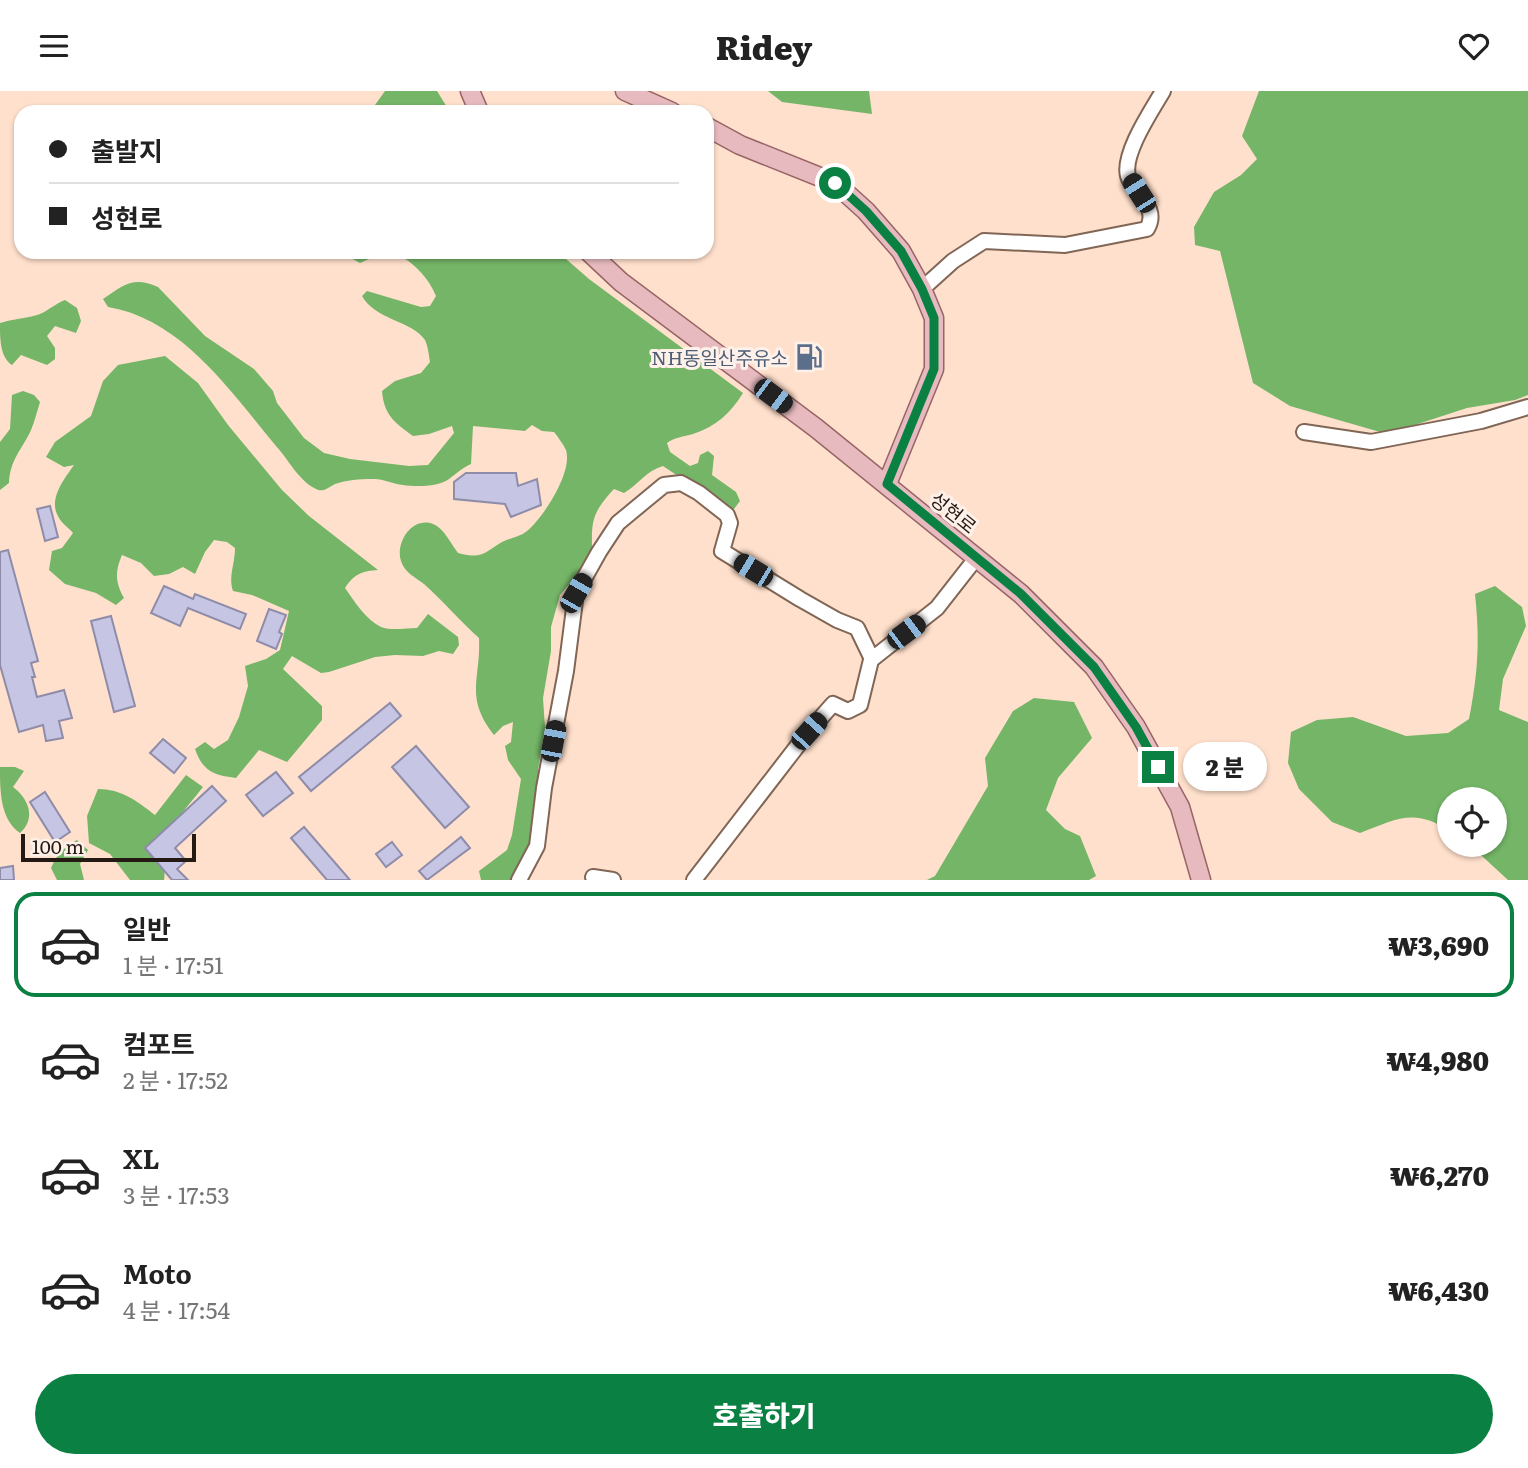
<!DOCTYPE html>
<html lang="ko">
<head>
<meta charset="utf-8">
<style>
	:root { --surface:#fff; --page:#f6f6f6; --text:#222; --muted:#767676; --line:#e0e0e0; --accent:#0b8043 }
	body { margin:0; font-family:Literata,"Noto Sans KR",serif; background:var(--page); color:var(--text); height:100vh; display:flex; flex-direction:column; font-size:26px; white-space:nowrap }
	* { box-sizing:border-box; margin:0 }
	p { font-size:23px; color:var(--muted) }
	.icon { flex:none; width:38px; height:38px; fill:none; stroke:currentColor; stroke-width:2; stroke-linecap:round; stroke-linejoin:round }
	.map { position:relative; height:789px; overflow:hidden }
	.drawer { display:flex; flex-direction:column; background:var(--surface); flex:1 }
	.drawer>* { flex:none }
	.banner { position:absolute; left:14px; top:14px; width:700px; height:154px; border-radius:21px; box-shadow:0 2px 5px #0004; display:grid; align-content:center; height:154px; padding:0 35px; background:var(--surface) }
	.tools { position:absolute; left:1437px; top:696px; display:grid; gap:14px }
	.tools a { display:grid; place-items:center; width:70px; height:70px; border-radius:50%; background:var(--surface); box-shadow:0 2px 5px #0004; font-size:35px }
	.scale { position:absolute; left:21px; bottom:18px; width:175px; box-sizing:border-box; padding-left:7px; border:4px solid #251a13; border-top:0; font-size:19px; line-height:24px; white-space:nowrap; color:#251a13; -webkit-text-stroke:5px #fef1e9; paint-order:stroke }
	.end { position:absolute; width:32px; height:32px; margin:-16px; border:9px solid #0b8043; background:#fff; box-shadow:0 0 0 4px #fff }
	.from { border-radius:50% }
	.bubble { position:absolute; height:49px; border-radius:24px; background:var(--surface); box-shadow:0 2px 5px #0004; font-size:23px; font-weight:800; line-height:49px; text-align:center }
	.car { position:absolute; width:21px; height:42px; margin:-21px -10px; border-radius:9px; box-shadow:0 0 5px 2px #0007; background:linear-gradient(#222 24%,#8ab4d8 0 40%,#222 0 76%,#8ab4d8 0 86%,#222 0) }
	.banner b { display:flex; align-items:center; gap:24px; height:66px; font-size:26px }
	.banner b+b { border-top:2px solid var(--line) }
	.banner i { width:18px; height:18px; background:var(--text) }
	ul { padding:12px 0 0; list-style:none }
	li { display:flex; align-items:center; gap:21px; height:105px; margin:0 14px 10px; padding:0 21px; border:4px solid transparent; border-radius:21px }
	li div { flex:1 }
	li b { display:block; font-size:26px }
	li em { font-style:normal; font-weight:800 }
	li.current { border-color:var(--accent) }
	li>.icon { width:63px; height:63px; stroke-width:1.5 }
	.action { display:flex; gap:14px; margin-top:auto; padding:14px 35px }
	.action a { flex:1; height:80px; border-radius:42px; background:var(--accent); color:#fff; font-size:28px; font-weight:800; line-height:80px; text-align:center }
	header { display:flex; justify-content:space-between; align-items:center; height:91px; padding:0 35px; background:var(--surface); font-size:32px; font-weight:800 }
	.map>svg:first-child { display:block }
</style>
</head>
<body>
<header><svg class="icon" aria-label="menu" viewBox="0 0 24 24"><path d="M4 6h16M4 12h16M4 18h16"/></svg>Ridey<svg class="icon" aria-label="heart" viewBox="0 0 24 24"><path d="M12 20l-8-8c-3-5 5-10 8-4 3-6 11-1 8 4z"/></svg></header>
<div class="map">
<svg width="1528" height="789" viewBox="0 0 1528 789">
	<rect width="100%" height="100%" fill="#ffe0cc"/>
	<g fill="#74b567">
		<polygon points="385,0 437,0 450,21 375,21 375,14"/>
		<polygon points="768,0 869,0 872,23 782,11"/>
		<polygon points="1259,0 1528,0 1528,304 1515,309 1467,317 1387,343 1290,315 1253,292 1220,160 1195,154 1194,136 1214,101 1241,84 1257,68 1242,45"/>
		<path d="M340,161H558L589,188L743,302C731,322 715,336 693,343C683,346 675,346 667,352L670,361L690,375L698,372L700,364L708,360L714,365L712,384L736,401L740,410L734,418L700,413L681,387L663,375C646,380 639,393 624,402L614,398C589,425 592,432 592,466L560,504L551,536V560L543,607L545,637L538,679V704L523,789H481L479,780L507,759L512,744L521,688L508,669L505,655L511,651L513,631L503,635L494,644C464,606 481,588 479,547C460,530 443,510 424,493C415,486 405,482 401,470C395,452 412,425 433,433C444,437 451,453 458,462C483,468 482,463 502,451C510,447 520,446 527,440C543,427 573,381 566,359C563,353 558,346 554,341L542,340L532,334L525,340L473,335L471,373C462,377 457,382 449,388C439,396 415,396 403,394C393,393 382,387 372,388C360,388 346,389 335,393C329,396 323,402 316,398C299,390 288,368 276,355C231,301 182,228 108,216L103,208C124,194 133,185 158,196L205,245L254,278L273,300L277,312L304,347L324,362L350,368L409,375L428,374L454,342L452,335L429,343L413,345C394,331 384,324 382,300L395,290L421,282L430,271C429,265 428,255 425,249C413,230 375,229 362,205L367,200L421,216L430,215L436,205C430,189 411,166 392,163C382,162 369,168 360,172Z"/>
		<path d="M65,209L77,217L81,230L76,242L55,235L47,245L55,257V268L47,274L21,264L12,274C0,266 0,248 0,232C11,228 31,227 40,223C49,219 55,213 65,209Z"/>
		<path d="M165,265L198,292L228,334L282,399L309,425L378,479C362,480 354,483 345,497C354,510 366,529 381,536C391,540 406,537 417,537L428,523L458,546L459,554L453,563L439,560L423,565L395,564L375,566L329,581L321,582L292,565L283,578L322,615V629L287,671L259,659L236,687C214,684 203,681 195,658L205,651L214,658L228,649L239,626L248,595L245,575L266,568L280,559L289,520L252,504L233,500C228,486 235,473 235,457L227,451L214,449L205,461L195,483L183,476L169,483L154,485L141,472L122,464C115,480 115,491 124,507L116,514L96,502L65,493L49,479L52,460L62,457L73,442C69,437 61,432 58,425C48,408 65,387 74,374L64,376L46,366L55,351L91,325L103,290L118,274Z"/>
		<path d="M23,300L34,304L40,311C37,320 35,330 31,339C22,359 10,368 9,392L0,399V351L10,338L12,304Z"/>
		<path d="M1495,495L1522,516L1526,535L1503,588L1499,619L1528,631V789H1508L1470,754H1494V709H1449V740C1414,716 1395,729 1360,742L1332,731L1299,698L1288,672L1291,641L1317,629L1353,626L1406,645L1448,642L1469,628C1478,582 1480,550 1475,503Z"/>
		<polygon points="1034,607 1074,611 1092,647 1058,687 1046,719 1065,738 1080,745 1096,785 1089,789 927,789 935,785 988,695 985,667 1013,620"/>
		<path d="M0,676H15L24,680L13,696C28,707 37,727 20,742C0,728 0,700 0,676Z"/>
		<path d="M186,684L203,696C186,718 165,738 163,767C162,775 166,781 164,789H130L110,763L89,752L87,725L98,698C121,698 137,710 155,724Z"/>
		<path d="M77,749L88,759L80,773L84,789H57L51,777C57,763 63,757 77,749Z"/>
	</g>
	<g fill="#c7c5e4" stroke="#8e8ca9" stroke-width="2">
		<polygon points="466,382 516,382 518,395 537,388 541,414 511,426 505,413 454,408 454,391"/>
		<polygon points="50,415 58,446 45,450 37,418"/>
		<polygon points="8,459 38,570 31,572 35,586 32,586 37,606 64,599 72,627 59,630 63,647 46,650 43,634 19,641 0,574 0,461"/>
		<polygon points="164,495 193,508 195,503 246,523 240,538 188,517 180,535 151,522"/>
		<polygon points="269,518 286,524 279,541 282,543 276,558 257,550"/>
		<polygon points="111,525 135,615 114,621 91,530"/>
		<polygon points="390,612 401,625 311,700 299,686"/>
		<polygon points="163,648 186,667 174,682 150,662"/>
		<polygon points="416,655 469,716 445,737 392,676"/>
		<polygon points="276,681 293,702 263,725 246,704"/>
		<polygon points="212,695 226,710 175,757 186,770 177,778 188,789 172,789 145,757"/>
		<polygon points="45,701 70,741 55,751 30,711"/>
		<polygon points="304,736 350,789 327,789 291,747"/>
		<polygon points="461,746 470,757 427,789 419,780"/>
		<polygon points="392,751 402,764 386,776 376,763"/>
		<polygon points="13,775 14,789 0,789 0,777"/>
	</g>
	<g fill="none" stroke-linecap="round" stroke-linejoin="round">
		<defs>
			<g id="minor">
				<path d="M922,198L953,170L984,150L1065,154L1147,138C1160,116 1134,104 1128,85C1122,63 1152,19 1163,0"/>
				<polyline points="1304,341 1371,351 1481,330 1528,316"/>
				<polyline points="593,786 613,789"/>
				<polyline points="519,789 537,755 544,697 566,580 576,502 599,461 618,432 664,394 681,392 699,402 727,424 730,432 722,460 800,508 837,529 857,537 872,568"/>
				<polyline points="694,789 809,640 833,613 848,620 860,614 871,569 937,517 977,466"/>
			</g>
			<g id="major">
				<polyline points="470,0 479,21"/>
				<polyline points="625,0 672,21"/>
				<polyline points="707,36 740,54 835,92 866,120 901,160 922,198 934,227 934,278 887,393"/>
				<polyline points="589,161 621,191 816,337 1021,503 1094,576 1136,636 1180,716 1201,789"/>
			</g>
		</defs>
		<use href="#minor" stroke="#816655" stroke-width="18"/>
		<use href="#major" stroke="#986466" stroke-width="21"/>
		<use href="#minor" stroke="#fff" stroke-width="14"/>
		<use href="#major" stroke="#e6babe" stroke-width="18"/>
	</g>
	<g fill="none" stroke-linecap="round" stroke-linejoin="round">
		<polyline stroke="#0b8043" stroke-width="9" points="835,92 866,120 901,160 922,198 934,227 934,278 887,393 1021,503 1094,576 1136,636 1158,676"/>
	</g>
	<defs>
		<symbol id="fuel-bare" viewBox="-9 -9 18 18"><path d="M-5.5-6h7V0h2V4h1.3V-2.5L3-4.5l.8-.8L6-3V5H2.5V1h-1V6h-7ZM-4.2-4.7v3.2H.2V-4.7Z" fill="#5c6f8a" stroke="#fef1e9" stroke-width="2.5" paint-order="stroke"/></symbol>
	</defs>
	<g fill-rule="evenodd">
		<use href="#fuel-bare" x="790" y="247" width="38" height="38"/>
	</g>
	<g text-anchor="middle" dominant-baseline="central" stroke-width="6" stroke-linejoin="round" paint-order="stroke">
		<g font-size="19" fill="#4e5e75" stroke="#fef1e9" text-anchor="end">
			<text x="788" y="266">NH동일산주유소</text>
		</g>
		<g font-size="19" fill="#251a13" stroke="#fef1e9">
			<text transform="translate(954 421) rotate(39)">성현로</text>
		</g>
	</g>
</svg>
<div class="tools">
<a><svg class="icon" aria-label="locate" viewBox="0 0 24 24"><circle cx="12" cy="12" r="6"/><path d="M12 2v4M12 18v4M2 12h4M18 12h4"/></svg></a>
</div>
<div class="scale">100 m</div>
<i class="end from" style="left:835px;top:92px"></i>
<i class="end" style="left:1158px;top:676px"></i>
<div class="bubble" style="left:1183px;top:651px;width:84px">2 분</div>
<i class="car" style="left:1139px;top:102px;rotate:328deg"></i>
<i class="car" style="left:773px;top:305px;rotate:127deg"></i>
<i class="car" style="left:753px;top:479px;rotate:301deg"></i>
<i class="car" style="left:576px;top:502px;rotate:30deg"></i>
<i class="car" style="left:906px;top:541px;rotate:53deg"></i>
<i class="car" style="left:809px;top:640px;rotate:42deg"></i>
<i class="car" style="left:553px;top:650px;rotate:11deg"></i>
<div class="banner">
<b><i class="from"></i>출발지</b>
<b><i></i>성현로</b>
</div>
</div>
<section class="drawer">
<ul>
<li class="current"><svg class="icon" aria-label="car" viewBox="0 0 24 24"><path d="M5 17H2v-5l4-1 3-4h7l3 4 3 1v5h-3M9 17h6M6 11h13"/><circle cx="7" cy="17" r="2"/><circle cx="17" cy="17" r="2"/></svg><div><b>일반</b><p>1 분 · 17:51</p></div><em>₩3,690</em></li>
<li><svg class="icon" aria-label="car" viewBox="0 0 24 24"><path d="M5 17H2v-5l4-1 3-4h7l3 4 3 1v5h-3M9 17h6M6 11h13"/><circle cx="7" cy="17" r="2"/><circle cx="17" cy="17" r="2"/></svg><div><b>컴포트</b><p>2 분 · 17:52</p></div><em>₩4,980</em></li>
<li><svg class="icon" aria-label="car" viewBox="0 0 24 24"><path d="M5 17H2v-5l4-1 3-4h7l3 4 3 1v5h-3M9 17h6M6 11h13"/><circle cx="7" cy="17" r="2"/><circle cx="17" cy="17" r="2"/></svg><div><b>XL</b><p>3 분 · 17:53</p></div><em>₩6,270</em></li>
<li><svg class="icon" aria-label="car" viewBox="0 0 24 24"><path d="M5 17H2v-5l4-1 3-4h7l3 4 3 1v5h-3M9 17h6M6 11h13"/><circle cx="7" cy="17" r="2"/><circle cx="17" cy="17" r="2"/></svg><div><b>Moto</b><p>4 분 · 17:54</p></div><em>₩6,430</em></li>
</ul>
<div class="action"><a>호출하기</a></div>
</section>
</body>
</html>
